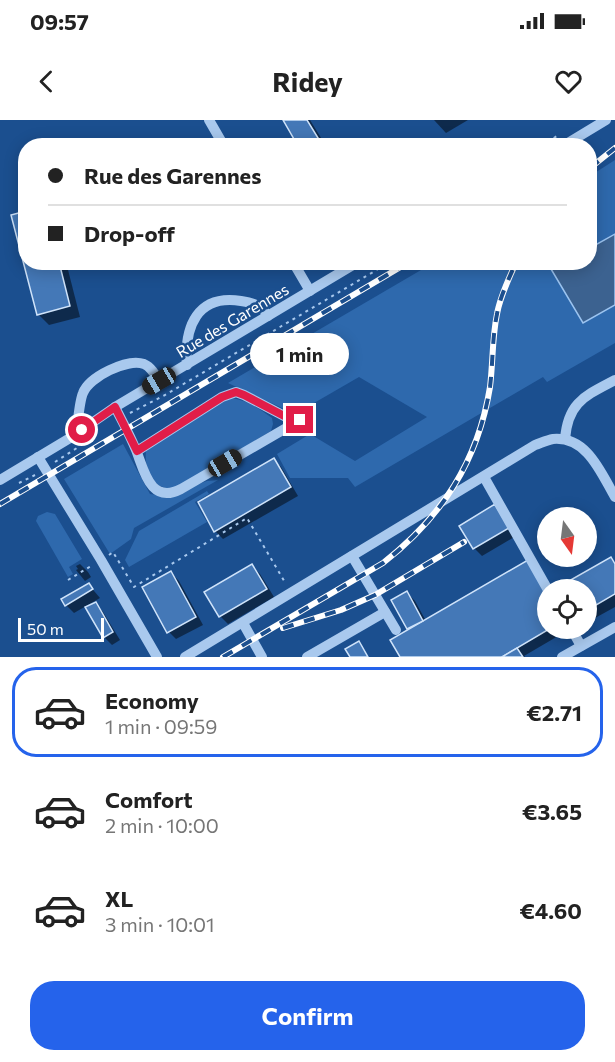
<!DOCTYPE html>
<html lang="en">
<head>
<meta charset="utf-8">
<style>
	:root { --surface:#fff; --page:#f6f6f6; --text:#222; --muted:#767676; --line:#e0e0e0; --accent:#2563eb }
	body { margin:0; font-family:Commissioner,sans-serif; background:var(--page); color:var(--text); height:100vh; display:flex; flex-direction:column; font-size:22px; white-space:nowrap }
	* { box-sizing:border-box; margin:0 }
	p { font-size:20px; color:var(--muted) }
	.icon { flex:none; width:33px; height:33px; fill:none; stroke:currentColor; stroke-width:2; stroke-linecap:round; stroke-linejoin:round }
	.map { position:relative; height:537px; overflow:hidden }
	.side { display:flex; flex-direction:column; background:var(--surface); flex:1 }
	.side>* { flex:none }
	.guide { position:absolute; left:18px; top:18px; width:579px; height:132px; border-radius:24px; box-shadow:0 3px 15px #0003; display:grid; align-content:center; height:132px; padding:0 30px; background:var(--surface) }
	.needle { width:39px; rotate:166deg }
	.buttons { position:absolute; left:537px; top:387px; display:grid; gap:12px }
	.buttons a { display:grid; place-items:center; width:60px; height:60px; border-radius:50%; background:var(--surface); box-shadow:0 3px 15px #0003; font-size:30px }
	.scale { position:absolute; left:18px; bottom:15px; width:86px; box-sizing:border-box; padding-left:6px; border:3px solid #fff; border-top:0; font-size:16px; line-height:21px; white-space:nowrap; color:#fff; -webkit-text-stroke:4px #1b4f8f; paint-order:stroke }
	.end { position:absolute; width:27px; height:27px; margin:-14px; border:8px solid #e11d48; background:#fff; box-shadow:0 0 0 3px #fff }
	.from { border-radius:50% }
	.bubble { position:absolute; height:42px; border-radius:21px; background:var(--surface); box-shadow:0 3px 15px #0003; font-size:20px; font-weight:700; line-height:42px; text-align:center }
	.car { position:absolute; width:18px; height:36px; margin:-18px -9px; border-radius:8px; box-shadow:0 0 4px 2px #0007; background:linear-gradient(#222 24%,#8ab4d8 0 40%,#222 0 76%,#8ab4d8 0 86%,#222 0) }
	.guide b { display:flex; align-items:center; gap:21px; height:57px; font-size:22px }
	.guide b+b { border-top:2px solid var(--line) }
	.guide i { width:15px; height:15px; background:var(--text) }
	ul { padding:10px 0 0; list-style:none }
	li { display:flex; align-items:center; gap:18px; height:90px; margin:0 12px 9px; padding:0 18px; border:3px solid transparent; border-radius:24px }
	li div { flex:1 }
	li b { display:block; font-size:22px }
	li em { font-style:normal; font-weight:700 }
	li.active { border-color:var(--accent) }
	li>.icon { width:54px; height:54px; stroke-width:1.5 }
	.cta { display:flex; gap:12px; margin-top:auto; padding:12px 30px }
	.cta a { flex:1; height:69px; border-radius:24px; background:var(--accent); color:#fff; font-size:24px; font-weight:700; line-height:69px; text-align:center }
	.status { display:flex; justify-content:space-between; align-items:center; height:42px; padding:0 30px; background:var(--surface); direction:ltr }
	.status svg { height:16px; fill:currentColor }
	header { display:flex; justify-content:space-between; align-items:center; height:78px; padding:0 30px; background:var(--surface); font-size:27px; font-weight:700 }
	.map>svg:first-child { display:block }
</style>
</head>
<body>
<div class="status"><b>09:57</b><svg viewBox="0 0 49 12"><path d="M0 12V9h3v3zM5 12V6h3v6zM10 12V3h3v9zM15 12V0h3v12zM26 1h20v11H26zM47 4h2v5h-2z"/></svg></div>
<header><svg class="icon" aria-label="back" viewBox="0 0 24 24"><path d="M15 5l-7 7 7 7"/></svg>Ridey<svg class="icon" aria-label="heart" viewBox="0 0 24 24"><path d="M12 20l-8-8c-3-5 5-10 8-4 3-6 11-1 8 4z"/></svg></header>
<div class="map">
<svg width="615" height="537" viewBox="0 0 615 537">
	<rect width="100%" height="100%" fill="#1b4f8f"/>
	<g fill="#2e69ad">
		<polygon points="615,40 615,223 547,262 543,257 355,367 348,358 290,358 277,334 310,314 355,341 427,297 359,257 295,294 228,263 433,143 590,142 590,56"/>
		<path d="M230,278C245,279 260,289 272,298L273,304L271,311L177,368C153,372 144,351 146,330Z"/>
		<polygon points="123,324 150,374 164,376 207,361 218,360 134,408 131,419 110,434 64,359"/>
		<polygon points="207,371 209,374 195,382 207,402 129,447 125,440 139,411"/>
		<polygon points="47,392 55,394 82,439 69,447 73,454 68,457 36,401 38,396"/>
	</g>
	<polygon fill="#3c6290" stroke="#9cc4f0" stroke-width="1.5" points="615,114 615,185 583,203 551,149 563,143 590,142 590,128"/>
	<g fill="#0007">
		<polygon points="284,0 310,0 326,26 299,26"/>
		<polygon points="434,0 468,0 446,13"/>
		<polygon points="26,142 66,142 80,197 49,205 38,194"/>
		<polygon points="274,340 281,347 298,376 223,419 215,411"/>
		<polygon points="494,386 516,416 482,436 474,428"/>
		<polygon points="610,438 615,443 615,487 586,503 586,470"/>
		<polygon points="80,444 88,452 91,457 85,461 76,450 78,449 76,446"/>
		<polygon points="252,446 260,454 274,477 228,504 220,496"/>
		<polygon points="171,453 179,461 203,505 176,519 169,512"/>
		<polygon points="89,465 100,478 74,493 66,485"/>
		<polygon points="407,473 415,481 426,501 570,509 524,536 525,537 402,537 409,510 393,480"/>
		<polygon points="95,484 103,492 120,520 112,525 104,517"/>
	</g>
	<g fill="#4478b7" stroke="#cfe3fa" stroke-width="1.5">
		<polygon points="283,0 307,0 323,26 298,26"/>
		<polygon points="26,91 26,142 59,142 70,186 37,195 11,95"/>
		<polygon points="274,338 291,367 214,412 198,382"/>
		<polygon points="495,384 509,408 473,429 459,406"/>
		<polygon points="611,437 615,444 615,474 586,491 586,470 562,470 560,466"/>
		<polygon points="528,440 548,473 548,508 551,508 502,537 400,537 390,520"/>
		<polygon points="252,444 267,469 219,497 204,472"/>
		<polygon points="171,451 196,497 167,513 142,467"/>
		<polygon points="89,463 93,469 65,486 61,479"/>
		<polygon points="407,471 423,501 407,509 391,480"/>
		<polygon points="96,482 113,512 103,518 85,487"/>
		<polygon points="359,521 368,537 350,537 345,529"/>
		<polygon points="517,528 523,537 502,537"/>
	</g>
	<g fill="none" stroke-linecap="round" stroke-linejoin="round">
		<g stroke="#a9c9ee" stroke-width="2" stroke-dasharray="3 4.5" stroke-linecap="butt">
			<polyline points="541,26 557,16"/>
			<polyline points="130,293 165,275 390,142"/>
			<polyline points="55,342 80,326"/>
			<polyline points="19,363 35,355"/>
			<polyline points="109,435 113,432 134,467 247,398 286,464"/>
			<polyline points="68,460 91,446"/>
		</g>
		<g stroke="#a9c9ee" stroke-width="10">
			<polyline points="209,0 224,26"/>
			<polyline points="563,26 606,0"/>
			<polyline points="293,142 310,171"/>
			<path d="M187,245C184,207 197,174 241,181C254,183 261,185 268,196"/>
			<path d="M115,287C122,301 130,315 136,330C144,350 150,385 181,369L300,300"/>
			<path d="M76,315C78,304 79,282 83,273C89,257 127,238 144,244C151,247 155,254 159,261"/>
			<path d="M565,319C568,282 585,276 615,260"/>
			<polyline points="137,331 222,277 236,272 244,275 290,299 300,300"/>
			<polyline points="38,337 101,440 157,537"/>
			<polyline points="484,357 548,470"/>
			<polyline points="0,360 70,318 115,287 358,142"/>
			<polyline points="352,436 396,510"/>
			<polyline points="243,503 262,537"/>
			<polyline points="571,508 581,526"/>
			<path d="M185,537L535,325C541,323 547,320 553,319C587,316 601,353 615,377"/>
			<polyline points="307,537 385,492"/>
			<polyline points="562,537 615,507"/>
		</g>
		<defs>
			<g id="rail">
				<polyline points="590,48 615,28"/>
				<polyline points="0,384 409,142"/>
				<polyline points="283,508 341,490 375,475 464,422"/>
				<path d="M223,537L383,443C442,397 478,341 490,267C493,243 492,218 497,194C500,176 509,159 516,142"/>
			</g>
		</defs>
		<use href="#rail" stroke="#fff" stroke-width="6"/>
		<use href="#rail" stroke="#1b4f8f" stroke-width="4" stroke-dasharray="11" stroke-linecap="butt"/>
	</g>
	<g fill="none" stroke-linecap="round" stroke-linejoin="round">
		<polyline stroke="#e11d48" stroke-width="8" points="82,310 115,287 137,331 222,277 236,272 244,275 290,299 300,300"/>
	</g>
	<g text-anchor="middle" dominant-baseline="central" stroke-width="5" stroke-linejoin="round" paint-order="stroke">
		<g font-size="16" fill="#fff" stroke="#1b4f8f">
			<text transform="translate(232 200) rotate(-31)">Rue des Garennes</text>
		</g>
	</g>
</svg>
<div class="buttons">
<a><svg class="needle" viewBox="-14 -14 28 28"><path d="M0-13l5 13h-10z" fill="#e53935"/><path d="M0 13l5-13h-10z" fill="#767676"/></svg></a>
<a><svg class="icon" aria-label="locate" viewBox="0 0 24 24"><circle cx="12" cy="12" r="6"/><path d="M12 2v4M12 18v4M2 12h4M18 12h4"/></svg></a>
</div>
<div class="scale">50 m</div>
<i class="end from" style="left:82px;top:310px"></i>
<i class="end" style="left:300px;top:300px"></i>
<div class="bubble" style="left:250px;top:213px;width:99px">1 min</div>
<i class="car" style="left:159px;top:261px;rotate:240deg"></i>
<i class="car" style="left:225px;top:343px;rotate:60deg"></i>
<div class="guide">
<b><i class="from"></i>Rue des Garennes</b>
<b><i></i>Drop-off</b>
</div>
</div>
<section class="side">
<ul>
<li class="active"><svg class="icon" aria-label="car" viewBox="0 0 24 24"><path d="M5 17H2v-5l4-1 3-4h7l3 4 3 1v5h-3M9 17h6M6 11h13"/><circle cx="7" cy="17" r="2"/><circle cx="17" cy="17" r="2"/></svg><div><b>Economy</b><p>1 min · 09:59</p></div><em>€2.71</em></li>
<li><svg class="icon" aria-label="car" viewBox="0 0 24 24"><path d="M5 17H2v-5l4-1 3-4h7l3 4 3 1v5h-3M9 17h6M6 11h13"/><circle cx="7" cy="17" r="2"/><circle cx="17" cy="17" r="2"/></svg><div><b>Comfort</b><p>2 min · 10:00</p></div><em>€3.65</em></li>
<li><svg class="icon" aria-label="car" viewBox="0 0 24 24"><path d="M5 17H2v-5l4-1 3-4h7l3 4 3 1v5h-3M9 17h6M6 11h13"/><circle cx="7" cy="17" r="2"/><circle cx="17" cy="17" r="2"/></svg><div><b>XL</b><p>3 min · 10:01</p></div><em>€4.60</em></li>
</ul>
<div class="cta"><a>Confirm</a></div>
</section>
</body>
</html>
